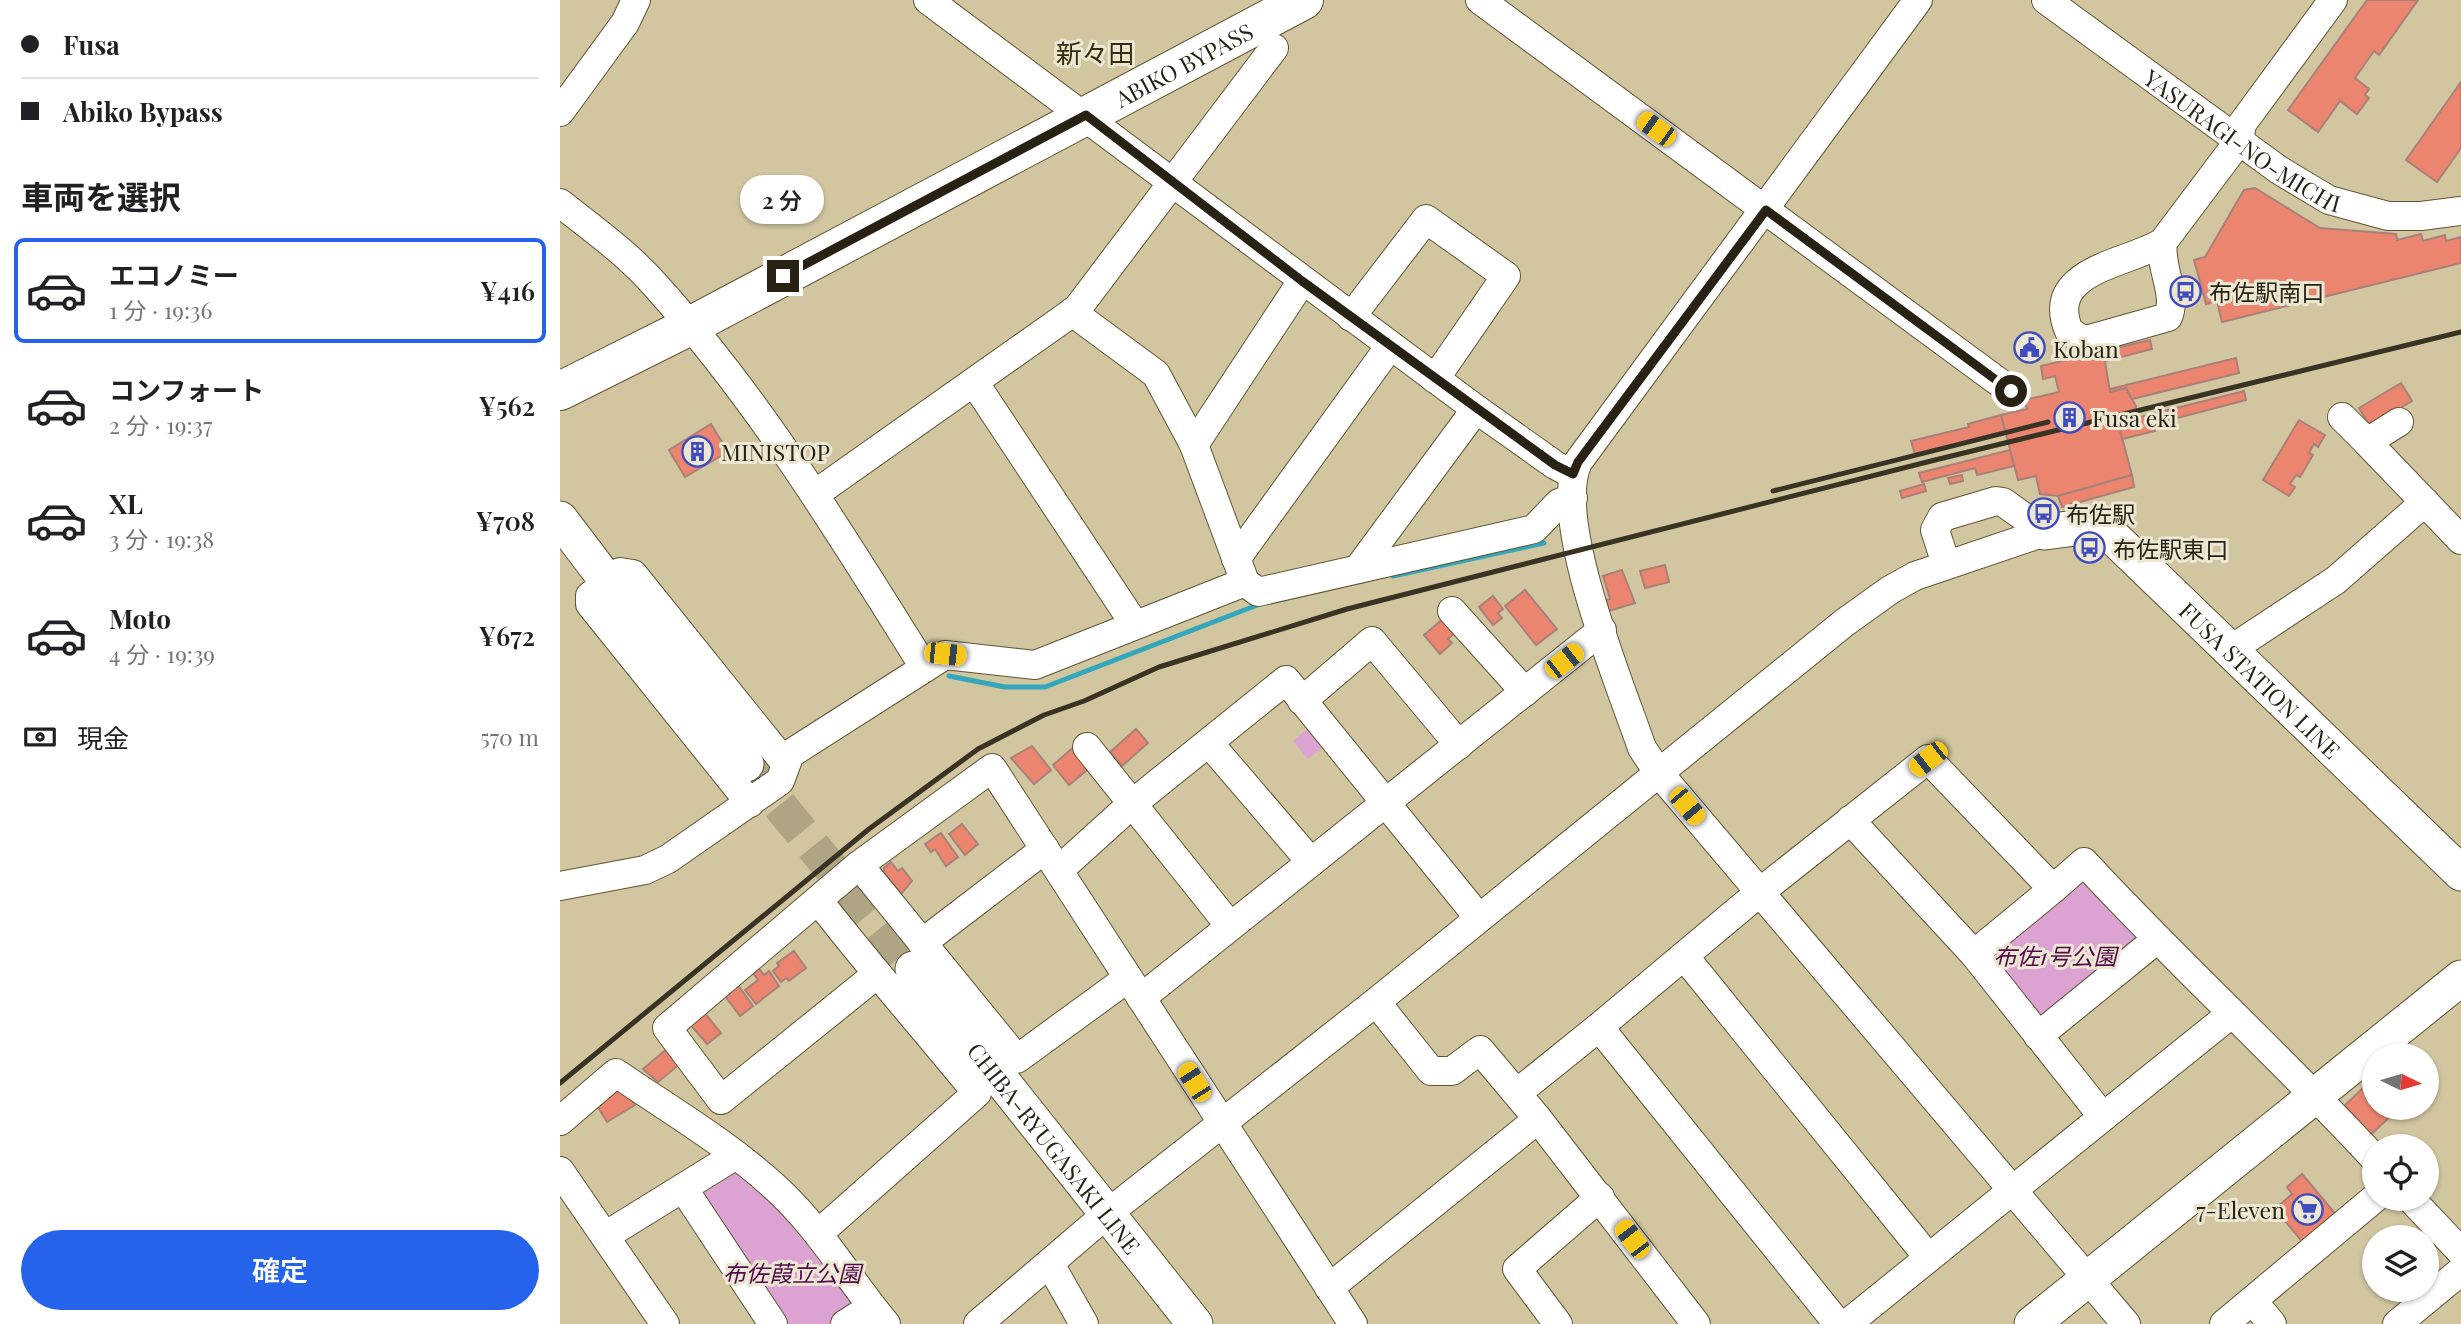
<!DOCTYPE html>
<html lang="ja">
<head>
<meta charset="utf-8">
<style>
	:root { --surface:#fff; --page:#f2f2f2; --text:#202124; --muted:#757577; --line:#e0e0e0; --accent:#2563eb }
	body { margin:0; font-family:"Playfair Display","Noto Sans JP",serif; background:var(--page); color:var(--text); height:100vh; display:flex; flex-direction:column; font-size:26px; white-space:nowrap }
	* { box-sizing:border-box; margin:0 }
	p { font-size:23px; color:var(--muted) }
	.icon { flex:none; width:38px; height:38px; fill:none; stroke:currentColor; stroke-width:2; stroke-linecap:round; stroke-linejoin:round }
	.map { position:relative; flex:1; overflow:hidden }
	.sheet { display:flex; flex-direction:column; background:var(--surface); width:560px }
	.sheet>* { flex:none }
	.banner { display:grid; align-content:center; height:154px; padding:0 21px; background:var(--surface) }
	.needle { width:46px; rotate:95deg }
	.buttons { position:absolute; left:1802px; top:1043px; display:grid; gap:14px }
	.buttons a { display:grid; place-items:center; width:77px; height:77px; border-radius:50%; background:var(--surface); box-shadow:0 2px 5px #0004; font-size:35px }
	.end { position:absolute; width:32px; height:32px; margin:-16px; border:9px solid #272214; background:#fff; box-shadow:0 0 0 4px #fff }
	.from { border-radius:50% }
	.bubble { position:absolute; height:49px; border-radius:24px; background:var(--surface); box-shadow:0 2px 5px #0004; font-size:23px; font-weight:600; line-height:49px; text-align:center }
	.car { position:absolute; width:21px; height:42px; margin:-21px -10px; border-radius:9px; box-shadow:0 0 5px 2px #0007; background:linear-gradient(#f5c518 24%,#345 0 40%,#f5c518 0 76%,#345 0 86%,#f5c518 0) }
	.banner b { display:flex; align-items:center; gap:24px; height:66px; font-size:26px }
	.banner b+b { border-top:2px solid var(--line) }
	.banner i { width:18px; height:18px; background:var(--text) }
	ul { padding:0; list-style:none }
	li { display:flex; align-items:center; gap:21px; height:105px; margin:0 14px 10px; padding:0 7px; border:4px solid transparent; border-radius:10px }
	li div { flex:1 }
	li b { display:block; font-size:26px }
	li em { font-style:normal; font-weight:600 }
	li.active { border-color:var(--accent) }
	li>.icon { width:63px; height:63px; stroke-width:1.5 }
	h2 { padding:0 21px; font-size:32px; line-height:84px }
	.pay { display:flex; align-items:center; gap:18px; height:77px; padding:0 21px; font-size:26px }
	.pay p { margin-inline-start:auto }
	.primary-button { display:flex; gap:14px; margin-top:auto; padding:14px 21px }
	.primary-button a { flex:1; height:80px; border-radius:42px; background:var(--accent); color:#fff; font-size:28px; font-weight:600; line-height:80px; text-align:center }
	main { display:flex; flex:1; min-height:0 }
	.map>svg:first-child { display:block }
</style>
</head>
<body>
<main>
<section class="sheet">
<div class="banner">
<b><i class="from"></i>Fusa</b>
<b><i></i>Abiko Bypass</b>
</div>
<h2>車両を選択</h2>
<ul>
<li class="active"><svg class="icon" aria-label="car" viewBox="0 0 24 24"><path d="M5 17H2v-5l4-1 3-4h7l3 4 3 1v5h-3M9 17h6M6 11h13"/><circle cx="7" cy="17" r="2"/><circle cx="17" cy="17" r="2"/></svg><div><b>エコノミー</b><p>1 分 · 19:36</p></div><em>¥416</em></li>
<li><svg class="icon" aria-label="car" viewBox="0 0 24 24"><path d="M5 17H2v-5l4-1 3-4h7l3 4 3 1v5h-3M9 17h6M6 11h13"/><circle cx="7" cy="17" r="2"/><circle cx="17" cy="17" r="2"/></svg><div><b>コンフォート</b><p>2 分 · 19:37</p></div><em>¥562</em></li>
<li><svg class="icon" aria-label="car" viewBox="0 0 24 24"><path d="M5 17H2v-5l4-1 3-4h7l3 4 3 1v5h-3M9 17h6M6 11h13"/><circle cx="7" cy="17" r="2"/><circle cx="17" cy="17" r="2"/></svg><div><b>XL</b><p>3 分 · 19:38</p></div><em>¥708</em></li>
<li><svg class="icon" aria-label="car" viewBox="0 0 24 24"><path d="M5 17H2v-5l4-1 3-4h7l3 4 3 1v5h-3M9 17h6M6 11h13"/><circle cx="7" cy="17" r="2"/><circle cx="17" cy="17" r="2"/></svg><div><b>Moto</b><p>4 分 · 19:39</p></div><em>¥672</em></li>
</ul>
<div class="pay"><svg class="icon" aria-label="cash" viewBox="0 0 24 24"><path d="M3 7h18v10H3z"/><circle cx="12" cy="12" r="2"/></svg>現金<p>570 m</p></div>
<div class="primary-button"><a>確定</a></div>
</section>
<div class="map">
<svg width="1901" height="1324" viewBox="0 0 1901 1324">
	<rect width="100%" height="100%" fill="#d1c6a0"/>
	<g fill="#dca2d1">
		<polygon points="754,723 770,742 748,759 733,741"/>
		<polygon points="1522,878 1583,940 1478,1025 1425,957"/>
		<polygon points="176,1155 312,1307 285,1324 213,1324 123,1188"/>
	</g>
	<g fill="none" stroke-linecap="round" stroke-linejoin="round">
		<g stroke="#34a7bd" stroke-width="5">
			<polyline points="833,576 984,543"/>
			<polyline points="389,676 445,687 485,687 700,604"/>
		</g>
	</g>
	<g fill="#eb856f" stroke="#aa8178" stroke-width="2">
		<polygon points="1807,0 1858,0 1819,55 1814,51 1795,78 1809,89 1805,95 1809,98 1797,114 1780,101 1758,132 1728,110"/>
		<polygon points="1901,82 1901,148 1877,182 1846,160"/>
		<polygon points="1695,188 1760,228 1836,234 1837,240 1861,234 1863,241 1885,235 1886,241 1901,237 1901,263 1662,322 1657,301 1646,304 1634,260 1645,257 1684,190"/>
		<polygon points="1590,340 1592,349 1545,361 1550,392 1566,388 1576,406 1576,426 1560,430 1572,475 1498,496 1480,494 1476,476 1458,480 1441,415 1467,409 1464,400 1499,392 1495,376 1483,379 1481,366"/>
		<polygon points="1676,358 1679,373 1572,399 1566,388 1550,392 1550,389"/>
		<polygon points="1841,383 1852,401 1810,426 1799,408"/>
		<polygon points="1684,391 1686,400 1594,424 1595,431 1562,439 1560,430 1576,426 1576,418"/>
		<polygon points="1441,415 1445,431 1355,454 1351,441 1409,427 1408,424"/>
		<polygon points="1739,420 1765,435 1758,447 1754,444 1749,453 1753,455 1740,477 1736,475 1730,484 1735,487 1729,496 1703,480"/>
		<polygon points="151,424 168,452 125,477 109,450"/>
		<polygon points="1450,450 1454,466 1417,475 1415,468 1362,482 1359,473"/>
		<polygon points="1402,475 1403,481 1390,484 1388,478"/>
		<polygon points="1572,475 1574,487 1502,507 1498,496"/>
		<polygon points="1364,484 1366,491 1342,498 1340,491"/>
		<polygon points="1105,565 1109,582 1085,588 1080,571"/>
		<polygon points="1062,570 1075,603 1049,611 1046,600 1050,599 1043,576"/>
		<polygon points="965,590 997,629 976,645 945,606"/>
		<polygon points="933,596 943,609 938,613 942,618 933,625 919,607"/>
		<polygon points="885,617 897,631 888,639 892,643 880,654 864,635"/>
		<polygon points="576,729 588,743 562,766 550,752"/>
		<polygon points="472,746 491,770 474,784 451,758"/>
		<polygon points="515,746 532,766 509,785 493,765"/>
		<polygon points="402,824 418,844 405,855 389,834"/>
		<polygon points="381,833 398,857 386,866 375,849 371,852 365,844"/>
		<polygon points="331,862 338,871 342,868 352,881 341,894 324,873 324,868"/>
		<polygon points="234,951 246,968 229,981 226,978 221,982 213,971 219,966 217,963"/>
		<polygon points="197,966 204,975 209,971 219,986 196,1004 185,990 198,980 191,970"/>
		<polygon points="178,985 193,1006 180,1016 165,996"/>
		<polygon points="143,1011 161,1033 147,1044 128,1022"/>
		<polygon points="108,1048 121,1063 98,1082 83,1069"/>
		<polygon points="1807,1084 1815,1093 1815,1108 1829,1108 1834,1113 1805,1140 1779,1111"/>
		<polygon points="64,1087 75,1105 47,1122 36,1104"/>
		<polygon points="1742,1174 1778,1217 1745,1245 1715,1209 1732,1194 1727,1187"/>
	</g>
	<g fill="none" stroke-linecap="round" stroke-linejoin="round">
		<polyline stroke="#afa584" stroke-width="35" stroke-dasharray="35 18" stroke-linecap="butt" points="186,764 353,969"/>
		<defs>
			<g id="minor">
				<polyline points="368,0 916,409 995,465 1012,474"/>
				<polyline points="920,0 1451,391"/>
				<path d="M1358,0L1018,462C991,520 1061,686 1082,748L1098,772L1566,1324"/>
				<path id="s1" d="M1486,0L1719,170L1769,200L1828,216H1861L1901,211"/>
				<polyline points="0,112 65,23 76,0"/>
				<path d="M0,203C33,229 68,254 96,286C200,401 282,536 364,667"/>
				<path d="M1603,242C1599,268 1618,294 1608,317L1530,339H1521L1509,331C1483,269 1569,264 1603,242L1679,141L1682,124L1773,0"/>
				<polyline points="512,312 596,374 634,445"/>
				<polyline points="791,317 866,219 946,276 875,379"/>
				<polyline points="414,382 575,625"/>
				<polyline points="1782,417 1807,442 1839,422"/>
				<polyline points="1807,442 1901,540"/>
				<polyline points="255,494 517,309 714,48"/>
				<polyline points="676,559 830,346"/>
				<polyline points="1386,564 1375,530 1382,517 1436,501 1443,502 1485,532"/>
				<polyline points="798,569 916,409"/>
				<polyline points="685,582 634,445 742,281"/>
				<polyline points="892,611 965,692"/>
				<polyline points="1670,650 1776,580 1865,502"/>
				<polyline points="742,701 812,641 899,745"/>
				<polyline points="649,743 751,862"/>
				<polyline points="527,747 670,926"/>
				<polyline points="190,803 30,604 30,596 60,572 73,574 225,763"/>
				<polyline points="1290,820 1414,954"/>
				<polyline points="299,865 457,1059 568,978"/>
				<polyline points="499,870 572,804 726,680 919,918"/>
				<polyline points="0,886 85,870 108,859 220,781 230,754 385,655 475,665 685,582 698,592 974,529 999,503 1013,498"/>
				<polyline points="1493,889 1414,954 1543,1117 1671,1014"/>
				<path d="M258,900C309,966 364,1028 417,1093L259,1233"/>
				<polyline points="362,943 485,849"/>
				<polyline points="1124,956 1368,1257"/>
				<polyline points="316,975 161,1100 107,1028 299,865 432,768 793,1324"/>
				<polyline points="581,998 1042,630"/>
				<polyline points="1478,1036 1596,940"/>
				<polyline points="957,1093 1039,1027"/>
				<polyline points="978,1119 1136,1324"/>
				<path d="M0,1121L56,1073C110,1110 170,1145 218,1190C261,1230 289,1280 326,1324"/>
				<polyline points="0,1171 105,1324"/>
				<polyline points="123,1188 213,1324"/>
				<polyline points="1851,1199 1901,1252"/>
				<polyline points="45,1236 176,1155"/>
				<polyline points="490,1264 524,1324"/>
				<polyline points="769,1288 978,1119 920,1050 892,1071 871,1071 816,1002"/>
				<polyline points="1693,1301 1712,1324"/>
				<polyline points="285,1324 312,1307"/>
				<polyline points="418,1324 548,1213 816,1002 1284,623 1330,590 1355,576 1485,532"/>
				<polyline points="998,1324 957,1269 1040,1197"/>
				<path d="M1278,1324L1039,1027L1200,892L1368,759L1493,889L1524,862C1618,964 1721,1057 1815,1159"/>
				<polyline points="1287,1324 1543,1117"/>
				<polyline points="1664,1324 1815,1198"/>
				<polyline points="1837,1324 1901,1271"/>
			</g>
			<g id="major">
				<polyline points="0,519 186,764"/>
				<path id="s2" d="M1485,532L1530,526L1552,536L1901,873"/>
				<path id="s3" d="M353,969L635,1324"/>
				<polyline points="1472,1324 1901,978"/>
			</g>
			<g id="highway">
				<path id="s4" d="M0,391L130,326L744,0"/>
			</g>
		</defs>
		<use href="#minor" stroke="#5f5533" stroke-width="30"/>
		<use href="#major" stroke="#5f5533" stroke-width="37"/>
		<use href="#highway" stroke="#5f5533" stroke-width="40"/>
		<use href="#minor" stroke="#fff" stroke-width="28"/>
		<use href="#major" stroke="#fff" stroke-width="35"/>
		<use href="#highway" stroke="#fff" stroke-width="38"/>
		<g stroke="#383322" stroke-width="5">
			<polyline points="1213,491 1488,422"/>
			<polyline points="0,1083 309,829 418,749 484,715 524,701 599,667 787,609 1371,461 1901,332"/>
		</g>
	</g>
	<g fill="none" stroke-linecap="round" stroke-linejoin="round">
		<polyline stroke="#272214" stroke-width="9" points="223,276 526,115 742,281 995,465 1013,474 1018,462 1206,210 1451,391"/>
	</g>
	<defs>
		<symbol id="bus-ring" viewBox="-11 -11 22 22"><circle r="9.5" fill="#ece7d3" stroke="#404bbf" stroke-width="1.5"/><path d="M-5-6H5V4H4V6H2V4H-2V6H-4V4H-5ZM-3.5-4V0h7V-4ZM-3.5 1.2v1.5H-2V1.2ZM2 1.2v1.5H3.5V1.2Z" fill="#404bbf"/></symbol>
		<symbol id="civic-ring" viewBox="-11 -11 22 22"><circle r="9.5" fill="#ece7d3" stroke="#404bbf" stroke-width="1.5"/><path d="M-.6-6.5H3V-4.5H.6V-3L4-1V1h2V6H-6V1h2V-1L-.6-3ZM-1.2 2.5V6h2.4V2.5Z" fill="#404bbf"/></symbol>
		<symbol id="building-ring" viewBox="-11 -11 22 22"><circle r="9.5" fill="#ece7d3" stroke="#404bbf" stroke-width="1.5"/><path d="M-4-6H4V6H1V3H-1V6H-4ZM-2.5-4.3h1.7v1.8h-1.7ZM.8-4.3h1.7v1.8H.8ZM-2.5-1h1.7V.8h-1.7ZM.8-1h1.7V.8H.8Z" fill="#404bbf"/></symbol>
		<symbol id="supermarket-ring" viewBox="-11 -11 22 22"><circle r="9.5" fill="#ece7d3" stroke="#404bbf" stroke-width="1.5"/><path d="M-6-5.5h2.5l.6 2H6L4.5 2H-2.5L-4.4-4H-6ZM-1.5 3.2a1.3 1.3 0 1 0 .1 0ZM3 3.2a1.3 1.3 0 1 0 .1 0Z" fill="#404bbf"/></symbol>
	</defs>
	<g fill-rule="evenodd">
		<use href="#bus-ring" x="1608" y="274" width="35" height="35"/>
		<use href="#civic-ring" x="1452" y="330" width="35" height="35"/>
		<use href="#building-ring" x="1492" y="400" width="35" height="35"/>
		<use href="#building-ring" x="120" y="434" width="35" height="35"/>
		<use href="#bus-ring" x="1466" y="496" width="35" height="35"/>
		<use href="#bus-ring" x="1512" y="530" width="35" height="35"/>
		<use href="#supermarket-ring" x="1730" y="1192" width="35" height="35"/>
	</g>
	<g text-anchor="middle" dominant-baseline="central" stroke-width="6" stroke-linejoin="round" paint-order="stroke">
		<g font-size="23" fill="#272214" stroke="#ece7d3">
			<text stroke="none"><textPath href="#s4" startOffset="704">ABIKO BYPASS</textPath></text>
			<text stroke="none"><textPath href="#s1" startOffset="242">YASURAGI-NO-MICHI</textPath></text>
			<text stroke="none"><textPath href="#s2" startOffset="276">FUSA STATION LINE</textPath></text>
			<text stroke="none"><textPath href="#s3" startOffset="228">CHIBA-RYUGASAKI LINE</textPath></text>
		</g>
		<g font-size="23" fill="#272214" stroke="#ece7d3" text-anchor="start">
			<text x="1649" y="291">布佐駅南口</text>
			<text x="1493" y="348">Koban</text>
			<text x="1532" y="417">Fusa eki</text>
			<text x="161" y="451">MINISTOP</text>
			<text x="1506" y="513">布佐駅</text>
			<text x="1553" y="548">布佐駅東口</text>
			<text x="1725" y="1209" text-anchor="end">7-Eleven</text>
		</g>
		<g font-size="23" font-style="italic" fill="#53094b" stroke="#ece7d3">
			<text x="1495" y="955">布佐1号公園</text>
			<text x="232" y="1272">布佐葭立公園</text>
		</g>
		<g font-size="26" fill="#372d0a" stroke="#ece7d3">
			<text x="535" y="52">新々田</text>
		</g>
	</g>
</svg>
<div class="buttons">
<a><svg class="needle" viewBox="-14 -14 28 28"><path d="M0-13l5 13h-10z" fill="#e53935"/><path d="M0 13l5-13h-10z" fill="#757577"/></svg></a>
<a><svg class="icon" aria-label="locate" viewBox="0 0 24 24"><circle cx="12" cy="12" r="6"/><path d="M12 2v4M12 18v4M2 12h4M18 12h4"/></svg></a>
<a><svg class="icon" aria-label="layers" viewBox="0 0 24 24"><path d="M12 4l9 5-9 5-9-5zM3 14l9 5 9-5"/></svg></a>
</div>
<i class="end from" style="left:1451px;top:391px"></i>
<i class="end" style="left:223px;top:276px"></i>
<div class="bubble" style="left:180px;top:175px;width:84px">2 分</div>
<i class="car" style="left:1096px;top:129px;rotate:306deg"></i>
<i class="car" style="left:385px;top:654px;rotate:96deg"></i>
<i class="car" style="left:1004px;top:661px;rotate:52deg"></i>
<i class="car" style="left:1368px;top:759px;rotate:232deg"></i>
<i class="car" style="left:1127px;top:806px;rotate:140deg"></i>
<i class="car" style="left:634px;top:1082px;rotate:328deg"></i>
<i class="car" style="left:1072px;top:1239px;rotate:323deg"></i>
</div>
</main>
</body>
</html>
